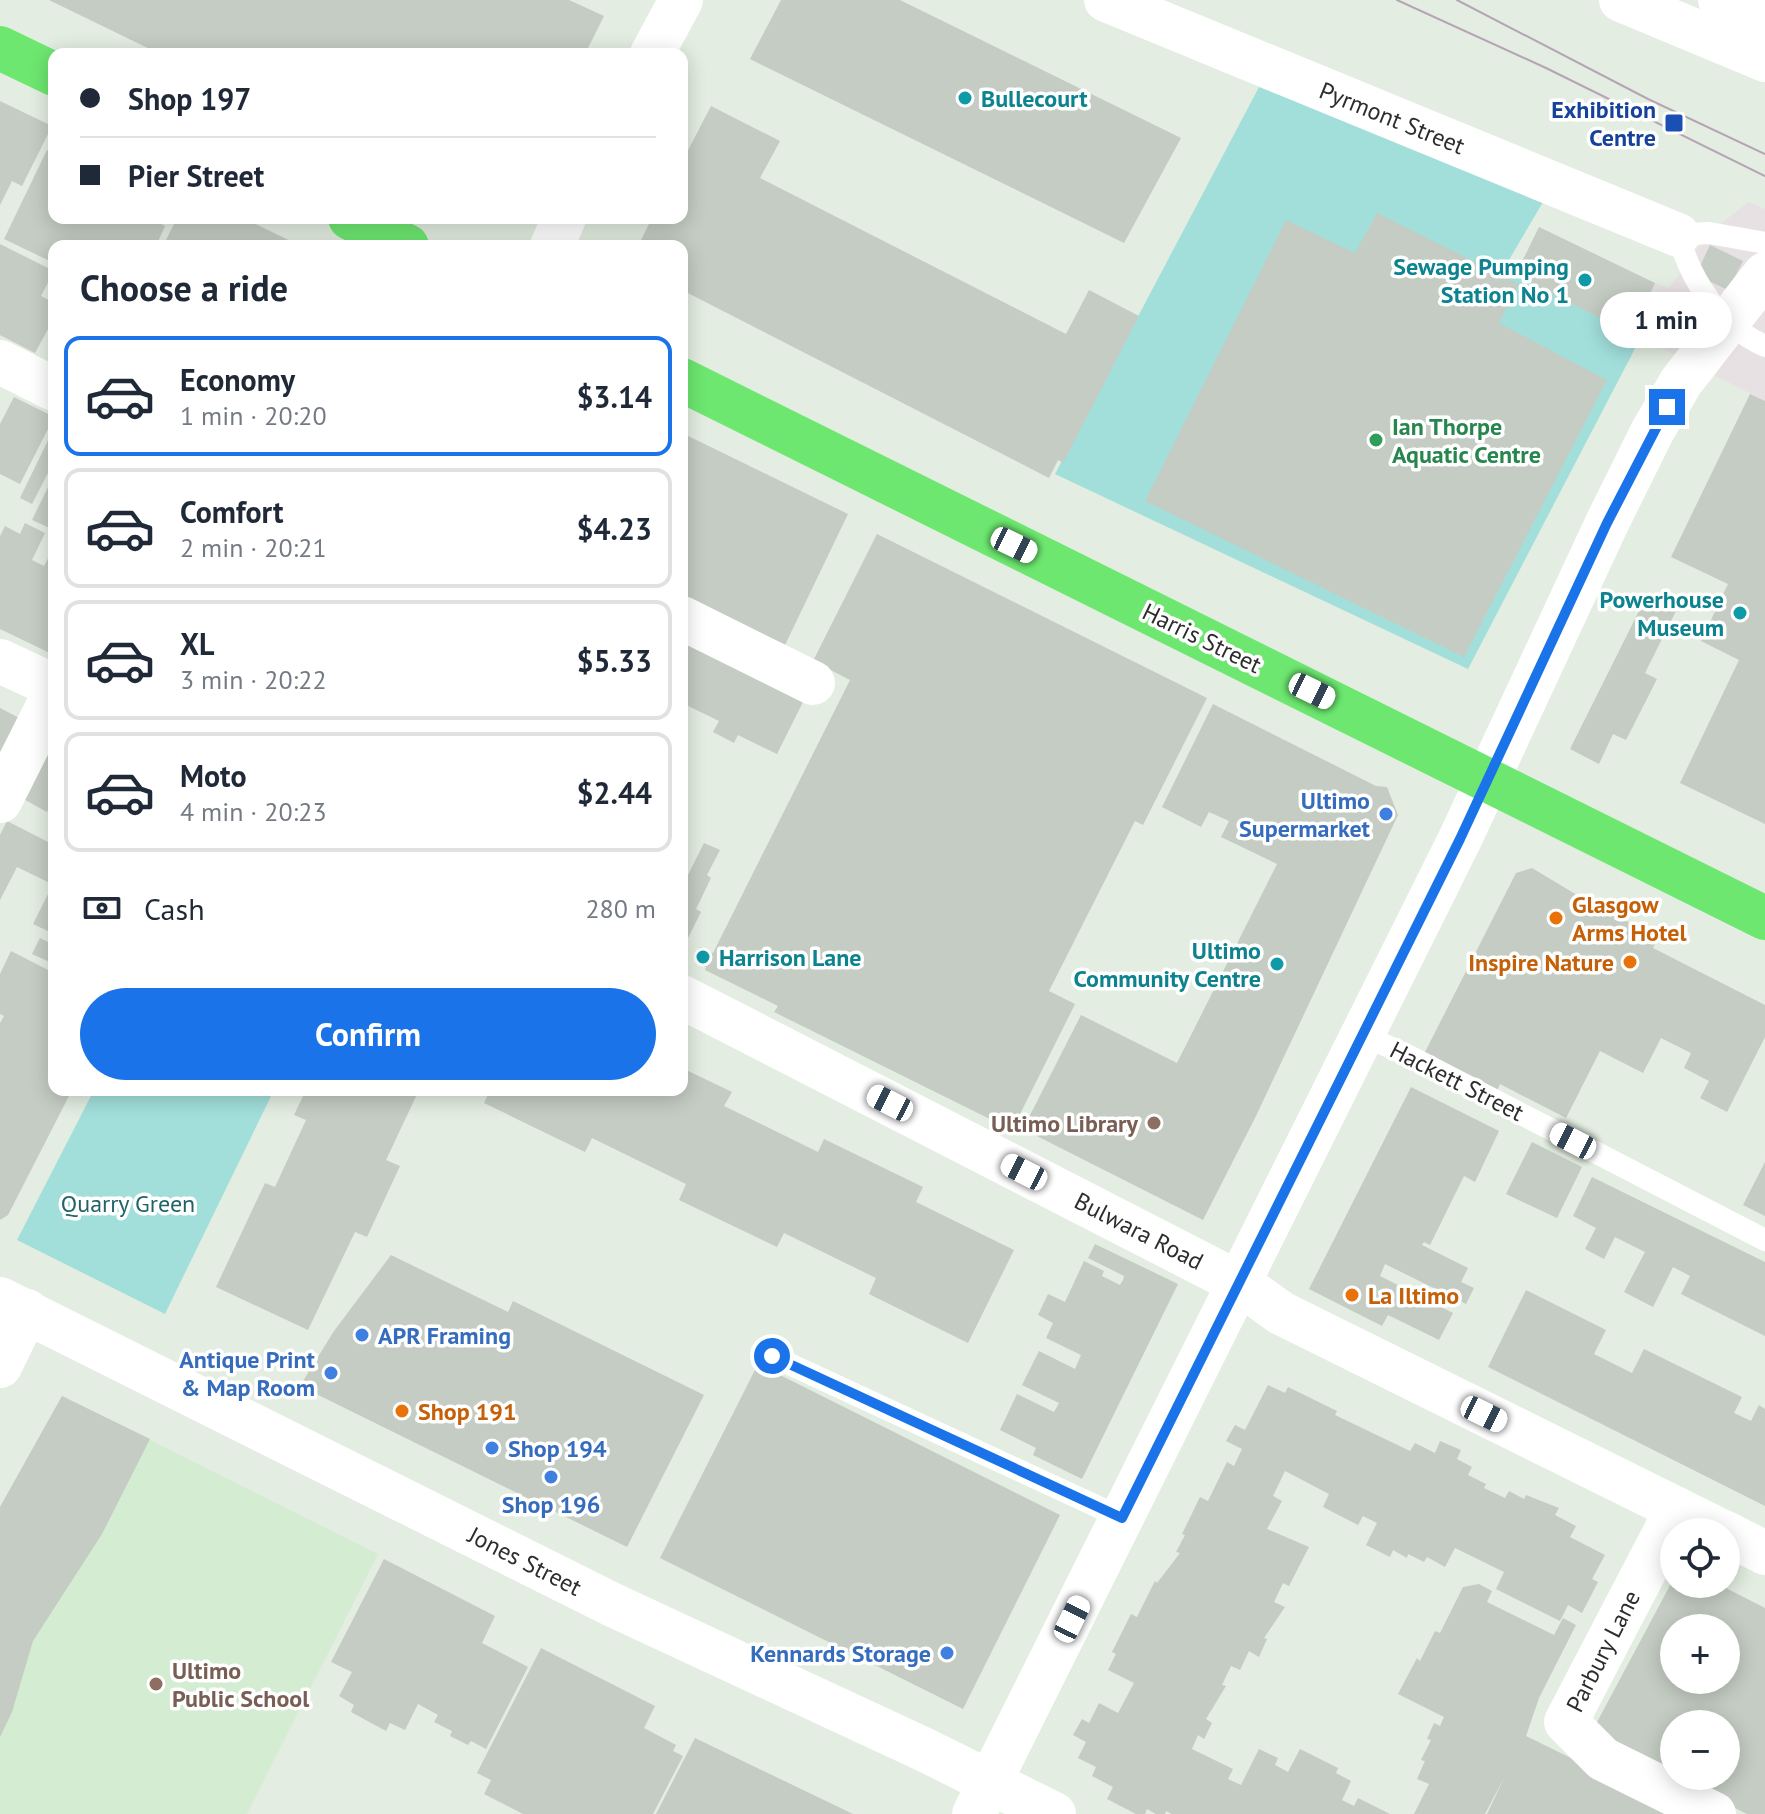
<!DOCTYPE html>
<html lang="en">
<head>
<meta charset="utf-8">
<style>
	:root { --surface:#fff; --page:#f2f2f3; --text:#1f2937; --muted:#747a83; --line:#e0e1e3; --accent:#1a73e8 }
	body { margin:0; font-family:"PT Sans",sans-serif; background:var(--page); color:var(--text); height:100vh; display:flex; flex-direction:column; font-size:30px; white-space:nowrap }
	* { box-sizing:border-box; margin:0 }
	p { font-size:26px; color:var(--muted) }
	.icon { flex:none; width:44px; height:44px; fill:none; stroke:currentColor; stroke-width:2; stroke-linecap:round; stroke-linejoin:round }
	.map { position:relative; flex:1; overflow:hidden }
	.panel { position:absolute; left:48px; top:240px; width:640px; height:856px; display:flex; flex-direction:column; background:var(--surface); border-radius:16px; box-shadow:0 4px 20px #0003 }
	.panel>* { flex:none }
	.guide { position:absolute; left:48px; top:48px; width:640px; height:176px; border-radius:16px; box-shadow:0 4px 20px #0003; display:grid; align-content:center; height:176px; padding:0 32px; background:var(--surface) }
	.fabs { position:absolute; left:1660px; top:1518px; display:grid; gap:16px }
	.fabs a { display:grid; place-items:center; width:80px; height:80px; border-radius:50%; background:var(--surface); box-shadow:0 4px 20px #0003; font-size:40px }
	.end { position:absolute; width:36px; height:36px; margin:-18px; border:10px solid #1a73e8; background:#fff; box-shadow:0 0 0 4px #fff }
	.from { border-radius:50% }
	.bubble { position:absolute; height:56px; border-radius:28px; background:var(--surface); box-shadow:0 4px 20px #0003; font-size:26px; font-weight:600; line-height:56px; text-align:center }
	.car { position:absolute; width:24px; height:48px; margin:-24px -12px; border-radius:10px; box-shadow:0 0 6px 2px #0007; background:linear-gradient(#fff 24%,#345 0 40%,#fff 0 76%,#345 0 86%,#fff 0) }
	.guide b { display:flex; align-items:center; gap:28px; height:76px; font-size:30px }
	.guide b+b { border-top:2px solid var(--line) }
	.guide i { width:20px; height:20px; background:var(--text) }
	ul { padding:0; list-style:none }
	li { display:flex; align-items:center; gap:24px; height:120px; margin:0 16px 12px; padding:0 16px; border:4px solid var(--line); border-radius:16px }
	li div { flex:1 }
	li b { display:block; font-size:30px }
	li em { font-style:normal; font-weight:600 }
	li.selected { border-color:var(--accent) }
	li>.icon { width:72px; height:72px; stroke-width:1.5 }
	h2 { padding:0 32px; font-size:36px; line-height:96px }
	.pay { display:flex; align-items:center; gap:20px; height:88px; padding:0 32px; font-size:30px }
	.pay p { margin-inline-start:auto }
	.primary-button { display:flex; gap:16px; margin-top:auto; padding:16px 32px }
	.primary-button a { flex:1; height:92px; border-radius:48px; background:var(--accent); color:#fff; font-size:32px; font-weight:600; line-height:92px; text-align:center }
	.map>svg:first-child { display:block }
</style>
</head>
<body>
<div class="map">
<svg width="1765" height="1814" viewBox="0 0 1765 1814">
	<rect width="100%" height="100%" fill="#e3ede1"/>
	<polygon fill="#e7e1e4" points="1749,202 1765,209 1765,401 1631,333 1655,283 1669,288 1709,233"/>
	<polygon fill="#d4edd2" points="62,1396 378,1554 247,1814 0,1814 0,1507"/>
	<g fill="#a2dfdb">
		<polygon points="1259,87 1546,197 1503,270 1641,337 1468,669 1055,474"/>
		<polygon points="94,1090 274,1090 165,1314 17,1240"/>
	</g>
	<g fill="#c4ccc3" fill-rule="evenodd">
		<polygon points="49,0 569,0 604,16 585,54 160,54"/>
		<polygon points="781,0 900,0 1181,138 1124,243 750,59"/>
		<polygon points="0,101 52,126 22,186 12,181 0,205"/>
		<polygon points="711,106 780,141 760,178 1066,334 1089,290 1139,316 1063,463 1058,460 1049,478 682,290 682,246 638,246 652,218 682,218 682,162"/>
		<polygon points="47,150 54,154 54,218 149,218 165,226 156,246 54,246 54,263 4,239"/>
		<polygon points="1377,213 1519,284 1499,323 1607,380 1464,657 1145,501 1286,220 1355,253"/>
		<polygon points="177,218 243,218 301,246 163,246"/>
		<polygon points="1539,227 1655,283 1631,333 1515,276"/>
		<polygon points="0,244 54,271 41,296 54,303 54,318 35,353 0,335"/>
		<polygon points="1710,245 1743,261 1728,290 1696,275"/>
		<polygon points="1750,394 1765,401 1765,824 1680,783 1739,660 1701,641 1728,584 1671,557"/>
		<polygon points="14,397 54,417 20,484 0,474 0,424"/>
		<polygon points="54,428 54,471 50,469 32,504 20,498"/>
		<polygon points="682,433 848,514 784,647 682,595"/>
		<polygon points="54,475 54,530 32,520"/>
		<polygon points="25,523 45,533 32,560 44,566 54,547 54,655 0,629 0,536 5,526 20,534"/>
		<polygon points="877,534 1207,698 1143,825 1135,821 1049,991 1075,1004 1012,1130 774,1012 778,1006 705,970 706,967 694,960 700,947 713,953 850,680 813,661"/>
		<polygon points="1648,593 1678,607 1645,673 1657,679 1626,740 1613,734 1599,764 1570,749"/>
		<polygon points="682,633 807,694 777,754 738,735 734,743 713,732 719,721 682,703"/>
		<polygon points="1213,704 1376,786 1387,787 1398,815 1256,1116 1203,1220 1023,1129 1081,1015 1177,1063 1277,864 1221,837 1229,821 1209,812 1201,827 1162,807"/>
		<polygon points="0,708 25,721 0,770"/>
		<polygon points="54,730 54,799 47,812 20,797"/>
		<polygon points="7,821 54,845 54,885 17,867 0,900 0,835"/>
		<polygon points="704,843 720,850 707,875 711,878 696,909 701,912 682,950 682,874 687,877"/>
		<polygon points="1532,868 1592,904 1658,937 1653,948 1765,1005 1765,1037 1727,1112 1700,1098 1709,1081 1684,1068 1691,1053 1661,1038 1643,1073 1600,1051 1566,1118 1500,1084 1497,1091 1425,1052 1516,873"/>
		<polygon points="49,892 54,895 54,934 33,924"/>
		<polygon points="40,938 54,945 54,964 32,954"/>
		<polygon points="11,951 54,973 54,1090 72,1090 8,1215 0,1220 0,1023 4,1016 0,1014 0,974"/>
		<polygon points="682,1068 732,1092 724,1106 818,1152 824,1139 923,1187 916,1202 1014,1250 968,1343 869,1294 876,1278 784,1233 777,1247 679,1200 686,1184 592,1138 585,1152 484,1103 490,1090 682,1090"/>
		<polygon points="1411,1087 1499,1131 1475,1182 1464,1176 1430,1245 1424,1242 1422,1245 1468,1268 1461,1282 1474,1288 1466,1304 1385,1264 1380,1276 1453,1313 1439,1340 1388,1315 1382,1326 1309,1289"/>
		<polygon points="306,1090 419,1090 386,1160 400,1166 367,1237 355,1232 308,1330 216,1287 265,1183 275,1187 306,1120 294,1115"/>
		<polygon points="1532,1142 1582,1167 1557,1218 1506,1194"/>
		<polygon points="1765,1162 1765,1216 1743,1205"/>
		<polygon points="1592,1177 1765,1262 1765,1336 1681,1294 1690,1276 1673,1267 1653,1307 1624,1292 1645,1252 1615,1237 1604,1259 1585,1249 1596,1228 1573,1216"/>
		<polygon points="1095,1244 1178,1284 1082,1479 1033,1455 1036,1448 1000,1430 1017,1394 1054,1412 1059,1403 1022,1385 1039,1351 1075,1369 1081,1355 1046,1338 1053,1323 1038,1315 1048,1294 1065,1302 1084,1261 1104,1271 1102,1276 1120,1285 1123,1280 1124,1276 1088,1258"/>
		<polygon points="391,1255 508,1312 513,1301 704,1395 627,1547 300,1386 334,1331"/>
		<polygon points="1526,1290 1606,1330 1594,1354 1632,1373 1644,1349 1742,1397 1734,1413 1751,1421 1759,1405 1765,1409 1765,1506 1488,1367"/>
		<polygon points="758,1364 1060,1515 963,1709 660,1558"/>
		<polygon points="1268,1385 1285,1393 1288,1387 1337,1411 1335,1415 1410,1451 1415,1443 1435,1453 1440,1441 1461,1450 1457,1459 1472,1467 1468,1475 1486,1484 1484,1488 1505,1498 1509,1491 1524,1499 1526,1495 1559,1508 1555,1515 1576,1526 1570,1537 1605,1555 1592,1579 1598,1582 1582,1613 1568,1605 1560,1621 1496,1589 1504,1572 1455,1548 1445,1567 1427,1557 1424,1562 1408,1554 1407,1558 1393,1550 1390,1557 1366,1545 1377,1523 1363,1516 1358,1525 1323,1507 1329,1494 1285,1471 1273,1496 1282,1501 1267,1529 1309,1547 1289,1586 1283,1583 1274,1602 1285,1607 1264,1638 1267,1639 1259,1657 1249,1651 1240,1670 1231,1666 1222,1685 1226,1686 1206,1719 1212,1723 1204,1739 1198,1735 1192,1749 1233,1769 1228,1779 1241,1785 1259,1749 1278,1758 1275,1765 1288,1772 1300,1749 1338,1768 1336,1773 1351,1781 1342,1800 1354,1806 1358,1798 1390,1814 1172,1814 1166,1811 1165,1814 1156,1814 1147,1809 1145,1814 1136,1814 1107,1799 1113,1787 1092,1776 1096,1767 1078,1758 1086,1742 1073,1735 1082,1719 1089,1723 1099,1703 1118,1713 1134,1683 1108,1670 1116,1654 1112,1652 1131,1614 1137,1617 1155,1581 1157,1583 1180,1553 1176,1552 1185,1535 1182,1534 1200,1497 1208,1501 1227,1462 1234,1466 1242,1449 1226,1441 1235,1425 1245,1430"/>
		<polygon points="62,1396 150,1439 102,1534 33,1641 12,1712 0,1737 0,1507"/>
		<polygon points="384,1559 495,1616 482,1643 528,1667 486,1749 471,1741 468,1745 450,1736 452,1731 434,1722 438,1715 418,1704 405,1730 390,1723 386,1731 351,1712 354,1705 339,1696 352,1672 331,1662"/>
		<path d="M1674,1578V1584H1718L1765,1608V1814H1747L1601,1741L1596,1724ZM1674,1628H1726V1680H1674ZM1674,1724H1726V1776H1674Z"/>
		<polygon points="1479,1584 1492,1591 1487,1602 1554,1635 1563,1618 1576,1625 1539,1698 1526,1736 1685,1814 1487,1814 1505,1776 1485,1814 1414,1814 1429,1784 1417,1779 1425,1761 1421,1760 1431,1740 1427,1739 1434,1723 1440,1726 1444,1717 1398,1694 1417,1658 1420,1661 1435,1631 1440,1633 1463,1587"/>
		<polygon points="541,1648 655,1706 644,1728 676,1745 673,1751 683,1756 653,1814 523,1814 484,1794 491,1780 477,1773"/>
		<polygon points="695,1738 853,1814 656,1814"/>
	</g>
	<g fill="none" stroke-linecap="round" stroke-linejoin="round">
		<g stroke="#fff" stroke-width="22">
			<path d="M1765,243L1709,233L1678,235C1691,281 1720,326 1765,346"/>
			<polyline points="1361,1034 1409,1056 1765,1240"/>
			<polyline points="772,1356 1122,1518"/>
		</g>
		<g stroke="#fff" stroke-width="44">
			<polyline points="1106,0 1678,235"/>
			<polyline points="652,54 681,0"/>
			<polyline points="552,246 564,218"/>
			<polyline points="0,362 54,389"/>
			<polyline points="682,618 813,683"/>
			<polyline points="0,661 54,686"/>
			<polyline points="0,801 54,694"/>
			<polyline points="682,997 1239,1283 1281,1313 1723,1532"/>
			<polyline points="0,1299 613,1605 923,1749 1054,1814"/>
			<polyline points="0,1366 27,1311"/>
			<polyline points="1677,1509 1566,1722 1603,1759 1714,1814"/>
			<polyline points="1726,1533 1765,1553"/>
		</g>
		<g stroke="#fff" stroke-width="44">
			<polyline points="1621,0 1765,60"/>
			<polyline points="1720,0 1765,20"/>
		</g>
		<polyline stroke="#fff" stroke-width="44" points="974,1814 1460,839 1607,523 1652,432 1681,382 1765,274"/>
		<g stroke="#6de770" stroke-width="44">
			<polyline points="0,48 54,74"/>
			<polyline points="350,218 407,246"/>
			<polyline points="682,380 1765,918"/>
		</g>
		<g stroke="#b6a4b4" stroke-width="2">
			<polyline points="1397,0 1546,68 1765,176"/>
			<polyline points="1457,0 1648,99 1765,154"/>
		</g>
	</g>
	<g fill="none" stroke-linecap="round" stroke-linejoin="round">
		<polyline stroke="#1a73e8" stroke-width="10" points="772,1356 1122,1518 1460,839 1607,523 1667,407"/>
	</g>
	<g fill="#0f9aa8" stroke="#fff" stroke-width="3">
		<circle cx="965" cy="98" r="8"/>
		<circle cx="1585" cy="280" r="8"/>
		<circle cx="1740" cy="613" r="8"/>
		<circle cx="703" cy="957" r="8"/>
		<circle cx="1277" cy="964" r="8"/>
	</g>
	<rect fill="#1a4fb4" stroke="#fff" stroke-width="3" x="1664" y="113" width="20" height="20" rx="4"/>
	<circle fill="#2e9e5b" stroke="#fff" stroke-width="3" cx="1376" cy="440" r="8"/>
	<g fill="#3f7fe0" stroke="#fff" stroke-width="3">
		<circle cx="1386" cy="814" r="8"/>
		<circle cx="362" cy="1335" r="8"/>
		<circle cx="331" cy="1373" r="8"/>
		<circle cx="492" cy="1448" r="8"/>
		<circle cx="551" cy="1477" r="8"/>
		<circle cx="947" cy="1653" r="8"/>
	</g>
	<g fill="#e8710a" stroke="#fff" stroke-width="3">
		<circle cx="1556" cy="918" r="8"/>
		<circle cx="1630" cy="962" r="8"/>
		<circle cx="1352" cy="1295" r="8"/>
		<circle cx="402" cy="1411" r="8"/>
	</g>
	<g fill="#8d6e63" stroke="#fff" stroke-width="3">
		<circle cx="1154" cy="1123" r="8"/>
		<circle cx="156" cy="1684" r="8"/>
	</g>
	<g text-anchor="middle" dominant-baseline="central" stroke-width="7" stroke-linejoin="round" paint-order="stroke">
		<g font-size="24" font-weight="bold" fill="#0d838f" stroke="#fff" text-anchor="end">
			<text x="981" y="98" text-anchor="start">Bullecourt</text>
			<text x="1569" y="266">Sewage Pumping<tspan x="1569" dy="28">Station No 1</tspan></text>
			<text x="1724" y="599">Powerhouse<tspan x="1724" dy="28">Museum</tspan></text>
			<text x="1261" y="950">Ultimo<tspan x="1261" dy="28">Community Centre</tspan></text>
			<text x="719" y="957" text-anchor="start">Harrison Lane</text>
		</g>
		<g font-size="24" font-weight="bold" fill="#164399" stroke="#fff" text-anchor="end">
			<text x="1656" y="109">Exhibition<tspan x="1656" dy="28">Centre</tspan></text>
		</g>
		<g font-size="24" fill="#2d2d2d" stroke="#fff">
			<text transform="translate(1392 118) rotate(22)">Pyrmont Street</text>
			<text transform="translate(1202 638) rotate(26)">Harris Street</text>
			<text transform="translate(1457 1081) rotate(27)">Hackett Street</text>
			<text transform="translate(1139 1231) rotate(27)">Bulwara Road</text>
			<text transform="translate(525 1561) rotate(27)">Jones Street</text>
			<text transform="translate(1603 1651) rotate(-63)">Parbury Lane</text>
		</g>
		<g font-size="24" font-weight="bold" fill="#27864d" stroke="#fff" text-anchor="start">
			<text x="1392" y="426">Ian Thorpe<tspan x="1392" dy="28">Aquatic Centre</tspan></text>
		</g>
		<g font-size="24" font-weight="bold" fill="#366cbe" stroke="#fff" text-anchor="end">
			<text x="1370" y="800">Ultimo<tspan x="1370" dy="28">Supermarket</tspan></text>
			<text x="378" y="1335" text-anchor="start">APR Framing</text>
			<text x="315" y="1359">Antique Print<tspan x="315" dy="28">&amp; Map Room</tspan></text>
			<text x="508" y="1448" text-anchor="start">Shop 194</text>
			<text x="551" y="1504" text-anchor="middle">Shop 196</text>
			<text x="931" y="1653">Kennards Storage</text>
		</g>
		<g font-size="24" font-weight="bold" fill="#c56008" stroke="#fff" text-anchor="start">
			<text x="1572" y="904">Glasgow<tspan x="1572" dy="28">Arms Hotel</tspan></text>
			<text x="1614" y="962" text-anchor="end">Inspire Nature</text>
			<text x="1368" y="1295">La Iltimo</text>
			<text x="418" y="1411">Shop 191</text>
		</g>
		<g font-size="24" font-weight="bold" fill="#785e54" stroke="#fff" text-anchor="end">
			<text x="1138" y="1123">Ultimo Library</text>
			<text x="172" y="1670" text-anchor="start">Ultimo<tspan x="172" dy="28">Public School</tspan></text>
		</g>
		<g font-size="24" fill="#216367" stroke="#fff">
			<text x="128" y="1203">Quarry Green</text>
		</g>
	</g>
</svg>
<div class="fabs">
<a><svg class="icon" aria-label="locate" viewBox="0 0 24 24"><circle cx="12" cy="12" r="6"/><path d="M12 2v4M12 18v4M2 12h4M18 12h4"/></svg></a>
<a>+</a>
<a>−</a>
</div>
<i class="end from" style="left:772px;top:1356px"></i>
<i class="end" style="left:1667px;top:407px"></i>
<div class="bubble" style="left:1600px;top:292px;width:132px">1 min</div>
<i class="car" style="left:1014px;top:545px;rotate:116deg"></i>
<i class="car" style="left:1312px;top:691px;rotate:116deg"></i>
<i class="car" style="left:890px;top:1103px;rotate:297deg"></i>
<i class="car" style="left:1573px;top:1141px;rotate:297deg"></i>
<i class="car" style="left:1024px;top:1172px;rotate:297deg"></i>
<i class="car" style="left:1484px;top:1414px;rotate:116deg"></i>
<i class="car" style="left:1072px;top:1619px;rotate:26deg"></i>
<div class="guide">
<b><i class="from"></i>Shop 197</b>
<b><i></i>Pier Street</b>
</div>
<section class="panel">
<h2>Choose a ride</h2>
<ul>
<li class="selected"><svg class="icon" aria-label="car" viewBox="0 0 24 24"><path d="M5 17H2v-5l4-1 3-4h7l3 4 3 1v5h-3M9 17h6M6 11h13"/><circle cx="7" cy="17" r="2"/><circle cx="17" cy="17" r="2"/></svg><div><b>Economy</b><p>1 min · 20:20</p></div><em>$3.14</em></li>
<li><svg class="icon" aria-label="car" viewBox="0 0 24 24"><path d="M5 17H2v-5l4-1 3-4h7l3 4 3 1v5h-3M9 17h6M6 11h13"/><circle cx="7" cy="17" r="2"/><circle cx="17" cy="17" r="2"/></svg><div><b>Comfort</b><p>2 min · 20:21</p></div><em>$4.23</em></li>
<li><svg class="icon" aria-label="car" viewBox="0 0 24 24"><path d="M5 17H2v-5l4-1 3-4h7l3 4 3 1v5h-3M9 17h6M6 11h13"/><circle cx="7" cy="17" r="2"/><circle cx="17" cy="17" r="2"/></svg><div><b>XL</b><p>3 min · 20:22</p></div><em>$5.33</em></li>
<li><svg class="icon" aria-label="car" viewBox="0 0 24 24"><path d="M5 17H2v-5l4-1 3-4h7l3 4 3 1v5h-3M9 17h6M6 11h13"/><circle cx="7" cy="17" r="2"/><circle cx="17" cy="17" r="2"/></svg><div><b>Moto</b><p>4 min · 20:23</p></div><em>$2.44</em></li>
</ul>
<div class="pay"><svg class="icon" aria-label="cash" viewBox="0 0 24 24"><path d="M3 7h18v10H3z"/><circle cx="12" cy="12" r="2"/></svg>Cash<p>280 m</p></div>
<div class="primary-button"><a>Confirm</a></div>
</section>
</div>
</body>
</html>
